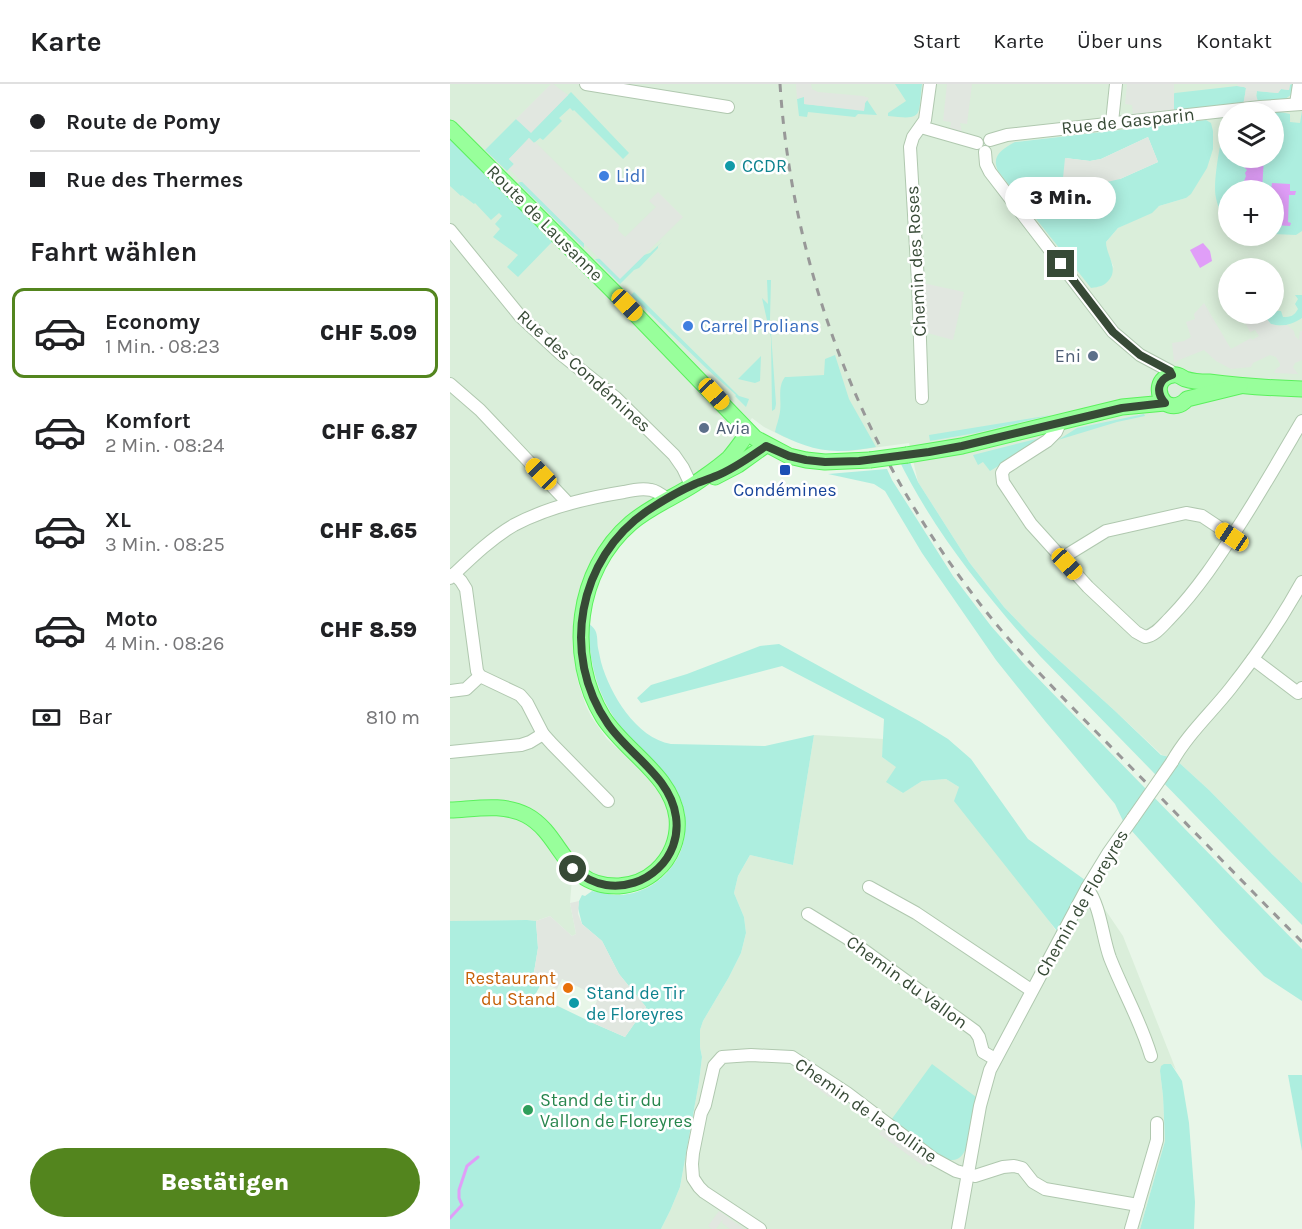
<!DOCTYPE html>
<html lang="de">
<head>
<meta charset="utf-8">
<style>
	:root { --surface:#fff; --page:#f6f6f6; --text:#202124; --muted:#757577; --line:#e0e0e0; --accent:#53851e }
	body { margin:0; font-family:Karla,sans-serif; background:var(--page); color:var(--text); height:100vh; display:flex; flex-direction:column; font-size:22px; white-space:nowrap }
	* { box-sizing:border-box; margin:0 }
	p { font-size:20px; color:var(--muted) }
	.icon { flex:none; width:33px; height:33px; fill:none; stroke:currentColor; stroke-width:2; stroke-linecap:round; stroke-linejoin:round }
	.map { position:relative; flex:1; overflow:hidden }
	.side { display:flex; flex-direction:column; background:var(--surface); width:450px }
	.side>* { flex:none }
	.top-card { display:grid; align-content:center; height:132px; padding:0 30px; background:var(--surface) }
	.fabs { position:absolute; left:768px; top:18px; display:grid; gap:12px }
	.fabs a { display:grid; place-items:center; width:66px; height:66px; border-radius:50%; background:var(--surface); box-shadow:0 3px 15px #0003; font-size:30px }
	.end { position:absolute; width:27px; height:27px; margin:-14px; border:8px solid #374a36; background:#fff; box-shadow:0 0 0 3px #fff }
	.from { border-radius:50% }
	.bubble { position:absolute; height:42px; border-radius:21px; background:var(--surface); box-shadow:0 3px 15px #0003; font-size:20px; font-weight:800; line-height:42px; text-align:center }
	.car { position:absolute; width:18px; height:36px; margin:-18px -9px; border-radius:8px; box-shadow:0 0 4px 2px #0007; background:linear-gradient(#f5c518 24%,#345 0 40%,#f5c518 0 76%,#345 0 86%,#f5c518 0) }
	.top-card b { display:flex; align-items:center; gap:21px; height:57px; font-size:22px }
	.top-card b+b { border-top:2px solid var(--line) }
	.top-card i { width:15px; height:15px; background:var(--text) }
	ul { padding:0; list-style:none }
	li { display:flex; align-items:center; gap:18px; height:90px; margin:0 12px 9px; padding:0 18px; border:3px solid transparent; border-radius:12px }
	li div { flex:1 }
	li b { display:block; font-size:22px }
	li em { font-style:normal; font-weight:800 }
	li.active { border-color:var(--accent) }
	li>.icon { width:54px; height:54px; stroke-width:1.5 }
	h2 { padding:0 30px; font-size:27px; line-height:72px }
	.pay { display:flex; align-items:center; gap:15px; height:66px; padding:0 30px; font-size:22px }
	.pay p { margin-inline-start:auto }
	.primary-button { display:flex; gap:12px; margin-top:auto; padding:12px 30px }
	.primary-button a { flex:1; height:69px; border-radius:36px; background:var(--accent); color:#fff; font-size:24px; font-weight:800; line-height:69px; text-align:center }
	header { display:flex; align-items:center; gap:36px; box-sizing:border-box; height:84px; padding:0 30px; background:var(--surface); border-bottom:2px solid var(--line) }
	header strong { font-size:28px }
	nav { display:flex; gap:33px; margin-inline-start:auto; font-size:21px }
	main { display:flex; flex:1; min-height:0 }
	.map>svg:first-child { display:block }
</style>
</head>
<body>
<header>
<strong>Karte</strong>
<nav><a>Start</a><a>Karte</a><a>Über uns</a><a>Kontakt</a></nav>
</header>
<main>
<section class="side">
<div class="top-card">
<b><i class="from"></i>Route de Pomy</b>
<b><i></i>Rue des Thermes</b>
</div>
<h2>Fahrt wählen</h2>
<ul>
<li class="active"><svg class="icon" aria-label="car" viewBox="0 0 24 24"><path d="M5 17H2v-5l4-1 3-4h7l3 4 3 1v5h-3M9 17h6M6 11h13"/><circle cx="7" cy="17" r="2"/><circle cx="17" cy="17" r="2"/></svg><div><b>Economy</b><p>1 Min. · 08:23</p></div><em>CHF 5.09</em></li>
<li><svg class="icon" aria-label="car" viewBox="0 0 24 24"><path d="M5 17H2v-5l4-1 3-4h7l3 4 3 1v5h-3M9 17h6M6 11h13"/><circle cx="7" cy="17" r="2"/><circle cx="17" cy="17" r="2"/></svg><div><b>Komfort</b><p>2 Min. · 08:24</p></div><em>CHF 6.87</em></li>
<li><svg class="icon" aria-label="car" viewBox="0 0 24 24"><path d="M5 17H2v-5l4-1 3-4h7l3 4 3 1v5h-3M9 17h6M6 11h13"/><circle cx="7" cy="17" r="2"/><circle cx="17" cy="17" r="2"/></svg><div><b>XL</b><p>3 Min. · 08:25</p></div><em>CHF 8.65</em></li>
<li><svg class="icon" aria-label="car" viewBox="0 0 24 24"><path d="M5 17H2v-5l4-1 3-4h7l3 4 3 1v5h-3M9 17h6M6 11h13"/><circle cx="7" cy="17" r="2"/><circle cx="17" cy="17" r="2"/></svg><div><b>Moto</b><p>4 Min. · 08:26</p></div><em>CHF 8.59</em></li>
</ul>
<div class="pay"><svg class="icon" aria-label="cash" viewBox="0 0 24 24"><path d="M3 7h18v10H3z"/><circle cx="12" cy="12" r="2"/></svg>Bar<p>810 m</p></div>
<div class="primary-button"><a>Bestätigen</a></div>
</section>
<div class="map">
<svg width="852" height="1145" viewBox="0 0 852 1145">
	<rect width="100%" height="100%" fill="#e8f6e8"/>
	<g fill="#daeeda" fill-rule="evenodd">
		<path d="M0,0H852V799L823,771L759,706L724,674L712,671L664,626L580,550L554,523L519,478L468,398L459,359L400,367L371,365L334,353L314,343L302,334L275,371L171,441L126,532L124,547V573L128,598L136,622L142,634L157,655L166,663L186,678L209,704L217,718L221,736L218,762L204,782L180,795H153L130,783L122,794L120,819L126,850L122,852L100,832L86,837L77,836L0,837ZM778,28H824V74H778ZM756,36L736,114L709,122L692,132L668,144L656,158V165L664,184L565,58ZM778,106H824V152H778ZM778,184H824V230H778Z"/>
		<polygon points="364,651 434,655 432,673 446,682 452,709 472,697 496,695 509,703 606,847 635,796 673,852 726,986 721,980 710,987 713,1012 715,1057 690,1145 211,1145 220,1127 230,1103 249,998 252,973 250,963 250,946 253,937 279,893 291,869 296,849 294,833 284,809 288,792 300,771 343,781"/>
	</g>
	<g fill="#adeedf" fill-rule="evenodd">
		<path d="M445,0H472C468,33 474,36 438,32V29L456,17Z"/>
		<polygon points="842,0 844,0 842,10 834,16 809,19 806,15 807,7 828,9 831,5 839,6 840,1"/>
		<polygon points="787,2 794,3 796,4 794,17 792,20 724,29 723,10 725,9"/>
		<polygon points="121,8 179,69 173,75 124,26 123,27 120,24 109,34 112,37 93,56 90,54 84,59 79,54 59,75 64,80 57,87 35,66 66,35 81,48"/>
		<polygon points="355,12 354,20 414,26 415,19 417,16 427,31 408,30 405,33 358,28 357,33 349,32 347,15"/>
		<path d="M826,27L840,30V38L850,39L852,27V147L846,151L824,150V106H778V145C774,135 768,125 766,114C762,98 772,51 776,33H778V74H824V29Z"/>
		<path d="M756,36L761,39L763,47V65L757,84L741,110L736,114L709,122L702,129L668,144L656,158C656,171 669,184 659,196C654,202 649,203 641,204L548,87C541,72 552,65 565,58ZM698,53L708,78L670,95L615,74L640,77L651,75Z"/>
		<polygon points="0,53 102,158 68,193 57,183 68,171 43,153 50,145 45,140 52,132 49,129 41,136 25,119 24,120 12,111 11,112 0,102"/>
		<polygon points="70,98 73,98 134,159 134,164 68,99"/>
		<polygon points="212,158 208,162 208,164 189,184 184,186 170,200 145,175 194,171 200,169"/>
		<polygon points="317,196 321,196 320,235 326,320 325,325 322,327 321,254 312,214 318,220"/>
		<polygon points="184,208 289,312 299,315 296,323 285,312 286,311 257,285 181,211"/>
		<path d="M845,211H852V234C841,241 833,243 820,240L813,230H824V223L826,227H831L833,233C841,233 844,232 848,225L845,220L848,215Z"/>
		<path d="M385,271L399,315L426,363C414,365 401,367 388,367C365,367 344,358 325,348C326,342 329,335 330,328C332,317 327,303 335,293H338L374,291L375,275Z"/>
		<polygon points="311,272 310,297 305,299 288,295"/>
		<polygon points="694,330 695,332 667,338 608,356 627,344"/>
		<polygon points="601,331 526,349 480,357 479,351"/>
		<polygon points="594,353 595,354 540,387 533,378 528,381 523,371"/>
		<path d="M457,371L468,398L519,478L554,523L580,550L664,626L711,671L724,674L759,706L823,771L852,799V841L590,572C535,510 483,447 447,372Z"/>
		<polygon points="437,385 442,396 503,492 541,542 576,582 852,865 852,917 814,892 771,847 673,737 665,720 595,637 546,576 472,469 435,407 424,400 378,390"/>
		<path d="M138,539C141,541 143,543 145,546C148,551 147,559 148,564C149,569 150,573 151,578C160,610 186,654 221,660L315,662L364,651L343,781L300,771L288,792L284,809L294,833L296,849L291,869L279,893L253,937L250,946V963L252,973L249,998L230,1103L220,1127L211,1145H0V837L77,836L86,837L88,864L83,894L92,898L85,911L143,939L175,953L196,923L169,890L152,857L132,840L128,824L129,817L132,811L135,812L142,807C149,808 157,810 164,811C188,812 210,800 223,781C231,770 234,760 235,747C240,691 183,669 160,627C144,600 139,570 138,539Z"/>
		<polygon points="329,560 469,637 498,655 521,675 578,755 635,796 607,847 504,717 509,703 496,695 472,697 453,709 436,698 446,683 432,673 434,635 332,582 191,619 187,614 201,601 237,590 310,562"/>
		<path d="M482,980L526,1013C523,1027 521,1067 509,1074C505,1077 499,1076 494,1076L441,1036Z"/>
		<polygon points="714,980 721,980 732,997 739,1039 745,1118 744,1145 690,1145 715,1057 713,1012 710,987 711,982"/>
		<polygon points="838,991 852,991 852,1067"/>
	</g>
	<g fill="#e1e7e0">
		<polygon points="101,0 103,0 118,11 81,49 66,35"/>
		<polygon points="346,0 361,0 362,5 368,8 413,12 419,14 415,19 414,27 354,20 354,13 347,15"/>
		<polygon points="497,0 522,0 517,40 510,39 513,54 499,50 501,38 493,37"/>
		<polygon points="677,0 724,0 724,26 683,30 682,21 675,20"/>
		<polygon points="788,0 840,0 839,6 831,5 828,9 807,7 806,11 810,23 792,20 794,17 796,4 794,3 787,2"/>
		<polygon points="698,53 708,78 670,95 657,98 613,94 615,74 640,77 651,75"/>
		<polygon points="79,54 84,59 85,58 169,141 168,146 175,153 206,123 199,117 208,108 233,133 170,195 59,85 64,80 59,75"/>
		<polygon points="468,198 514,208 503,256 470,247"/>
		<polygon points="754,219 781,265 801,254 802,256 809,252 805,246 800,248 794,236 800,233 805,240 816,234 821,240 829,242 837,241 844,247 845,252 849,256 850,247 852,247 852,276 845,279 843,283 848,290 824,289 826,285 830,282 830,280 826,273 820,271 803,279 801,283 781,285 766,277 754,266 724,278 722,259 734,257 741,253 736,238 745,235 744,230"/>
		<polygon points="129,817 128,830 132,840 152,857 169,890 196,923 175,953 143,939 150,926 144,923 149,913 112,895 107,905 83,895 88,864 86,837 100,832 122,852 126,850 120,819"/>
		<polygon points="347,979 387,1009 379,1013 346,988"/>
		<polygon points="434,1044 480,1077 475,1083 429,1050"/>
		<polygon points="269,1127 276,1132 294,1145 280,1145 272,1139 273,1135 266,1145 262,1145 258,1142"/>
	</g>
	<g fill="#e09ef8">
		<polygon points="795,74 814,74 812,106 809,106 809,103 805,106 798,106 793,100 794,97 796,92 795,89 797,86 794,83 797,80 794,80"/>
		<polygon points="822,99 840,100 840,107 846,107 845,111 839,111 838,138 841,139 840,142 824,141 824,106 821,106"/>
		<polygon points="753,159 760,167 762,177 750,184 740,166"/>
	</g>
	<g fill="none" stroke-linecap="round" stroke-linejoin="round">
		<polyline stroke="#e09ef8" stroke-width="3" points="0,1134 12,1121 9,1114 9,1106 17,1082 28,1073"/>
		<defs>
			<g id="minor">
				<polyline points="136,0 278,23"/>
				<polyline points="846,20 849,0"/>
				<polyline points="662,38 666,0"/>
				<polyline points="471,43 527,59"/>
				<polyline points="540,56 557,51 810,23 852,20"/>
				<polyline points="535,68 536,80 540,88 663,248 690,271 720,287 722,291"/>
				<polyline points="0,146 70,232 111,270 166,314 224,371 233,384 241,401"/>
				<polyline points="0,300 30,326 118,419"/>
				<polyline points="472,314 468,198 460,63 463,53 475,36 480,0"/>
				<path d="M610,339L606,348L597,357L555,384L552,389L553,398L581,440L638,503L686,548L695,553C706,551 713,541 720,534C749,504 770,471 792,437C813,404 832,371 852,337"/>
				<polyline points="612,474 656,447 736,429 752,432 782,452"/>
				<polyline points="4,490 11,497 16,505 27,587 30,592 70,611 77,619 93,650 102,660 158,717"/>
				<path d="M0,494C19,476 40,455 64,441C98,423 136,414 174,408C182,406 193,404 201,406C207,407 212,411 217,415"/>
				<polyline points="803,575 848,609 852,604"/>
				<polyline points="0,607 16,605 30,592"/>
				<polyline points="0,668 71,661 80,658 93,650"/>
				<path d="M722,678C737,651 761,629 780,605C807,571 831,536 852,498"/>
				<polyline points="419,803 466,829 581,906"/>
				<path d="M637,804C651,823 652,852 660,874C673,907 691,938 701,972"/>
				<polyline points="358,830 397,854 525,947 529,953 533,968 545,975"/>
				<polyline points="310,1145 254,1108 249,1103 243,1094 242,1080 243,1069 251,1029 255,1021 264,982 272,973 301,971 342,973 397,1009 484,1075 506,1087 525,1092 553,1083 564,1082 572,1084 583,1098 595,1105 688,1121"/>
				<polyline points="508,1145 530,1022 540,986 637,804 659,768 683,734"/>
				<polyline points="681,1145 707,1056 707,1039"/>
			</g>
			<g id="major">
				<polyline points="0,44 166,210 305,354 339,372 356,376 375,378 420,376"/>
				<path d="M715,319C706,309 707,293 723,291C728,290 731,293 735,295C741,297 752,298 759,298C790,302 821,304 852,305"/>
				<path d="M457,371L512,362L672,323L715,319C723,324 731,322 737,315L790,302"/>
				<polyline points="265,393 288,381 316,361"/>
				<path d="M0,726C25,725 53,719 76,731C114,751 113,804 169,802C182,801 196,796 206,787C221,774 229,754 227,734C222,691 175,668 153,633C116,573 126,486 181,439C201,422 225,413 246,399C257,391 269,383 279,374C286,366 292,357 298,349"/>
			</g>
		</defs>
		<use href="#minor" stroke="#b0c8af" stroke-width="14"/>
		<use href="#major" stroke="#5bf15d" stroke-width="17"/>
		<use href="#minor" stroke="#fff" stroke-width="12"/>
		<use href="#major" stroke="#98ff9b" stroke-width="15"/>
		<path stroke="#989898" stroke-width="3" stroke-dasharray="8 8" stroke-linecap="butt" d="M330,0C342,184 410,361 521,508C564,566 616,617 667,669C729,732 790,795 852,858"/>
		<defs>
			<polyline id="minor-bridge" points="683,734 722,678"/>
			<polyline id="major-bridge" points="420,376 457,371"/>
		</defs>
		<use href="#minor-bridge" stroke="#b0c8af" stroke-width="14" stroke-linecap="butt"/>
		<use href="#major-bridge" stroke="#5bf15d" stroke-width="17" stroke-linecap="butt"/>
		<use href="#minor-bridge" stroke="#fff" stroke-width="12"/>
		<use href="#major-bridge" stroke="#98ff9b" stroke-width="15"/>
	</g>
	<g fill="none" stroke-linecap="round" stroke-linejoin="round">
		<path stroke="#374a36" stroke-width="8" d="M123,785C133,793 143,799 156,801C195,807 232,774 226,733C221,693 179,671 158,640C110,571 128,474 197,427C212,417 229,407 245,400C252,397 259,395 266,392C284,385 300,373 316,362L339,372L356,376L375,378L409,377L479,368L512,362L672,324L715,319C705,308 708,295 722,291L720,287L690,271L663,248L611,180"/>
	</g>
	<g fill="#0f9aa8" stroke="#fff" stroke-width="2">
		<circle cx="280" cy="82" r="6"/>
		<circle cx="124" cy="919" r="6"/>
	</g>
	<g fill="#3f7fe0" stroke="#fff" stroke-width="2">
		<circle cx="154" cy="92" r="6"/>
		<circle cx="238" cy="242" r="6"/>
	</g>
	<g fill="#5c6f8a" stroke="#fff" stroke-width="2">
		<circle cx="643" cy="272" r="6"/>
		<circle cx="254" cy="344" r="6"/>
	</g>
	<rect fill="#1a4fb4" stroke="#fff" stroke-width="2" x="329" y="380" width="12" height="12" rx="3"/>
	<circle fill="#e8710a" stroke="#fff" stroke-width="2" cx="118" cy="904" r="6"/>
	<circle fill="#2e9e5b" stroke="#fff" stroke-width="2" cx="78" cy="1026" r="6"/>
	<g text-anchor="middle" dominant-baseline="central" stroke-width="5" stroke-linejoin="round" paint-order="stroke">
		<g font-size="18" fill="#374a36" stroke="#fff">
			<text transform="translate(678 37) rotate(-6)">Rue de Gasparin</text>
			<text transform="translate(95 139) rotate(45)">Route de Lausanne</text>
			<text transform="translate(466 177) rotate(-93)">Chemin des Roses</text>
			<text transform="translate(134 287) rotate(42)">Rue des Condémines</text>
			<text transform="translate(632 819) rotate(-60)">Chemin de Floreyres</text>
			<text transform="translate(457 898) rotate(36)">Chemin du Vallon</text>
			<text transform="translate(416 1026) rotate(35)">Chemin de la Colline</text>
		</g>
		<g font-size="18" fill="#0d838f" stroke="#fff" text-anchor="start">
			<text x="292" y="82">CCDR</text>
			<text x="136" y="909">Stand de Tir<tspan x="136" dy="21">de Floreyres</tspan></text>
		</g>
		<g font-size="18" fill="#366cbe" stroke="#fff" text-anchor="start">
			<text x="166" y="92">Lidl</text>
			<text x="250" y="242">Carrel Prolians</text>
		</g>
		<g font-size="18" fill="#4e5e75" stroke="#fff" text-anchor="end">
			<text x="631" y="272">Eni</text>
			<text x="266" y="344" text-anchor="start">Avia</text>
		</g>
		<g font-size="18" fill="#164399" stroke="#fff">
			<text x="335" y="406">Condémines</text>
		</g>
		<g font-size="18" fill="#c56008" stroke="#fff" text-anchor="end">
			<text x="106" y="894">Restaurant<tspan x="106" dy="21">du Stand</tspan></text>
		</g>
		<g font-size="18" fill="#27864d" stroke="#fff" text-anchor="start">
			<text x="90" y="1016">Stand de tir du<tspan x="90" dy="21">Vallon de Floreyres</tspan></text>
		</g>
	</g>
</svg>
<div class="fabs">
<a><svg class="icon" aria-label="layers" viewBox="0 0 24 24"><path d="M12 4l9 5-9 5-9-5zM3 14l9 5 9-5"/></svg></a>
<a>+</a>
<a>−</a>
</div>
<i class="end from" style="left:123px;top:785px"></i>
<i class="end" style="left:611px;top:180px"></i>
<div class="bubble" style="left:555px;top:93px;width:111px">3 Min.</div>
<i class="car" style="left:177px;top:221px;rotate:136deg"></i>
<i class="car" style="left:264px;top:310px;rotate:137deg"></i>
<i class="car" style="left:91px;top:390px;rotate:316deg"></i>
<i class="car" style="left:782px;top:453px;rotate:304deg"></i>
<i class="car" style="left:617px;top:480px;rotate:137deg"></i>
</div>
</main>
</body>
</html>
